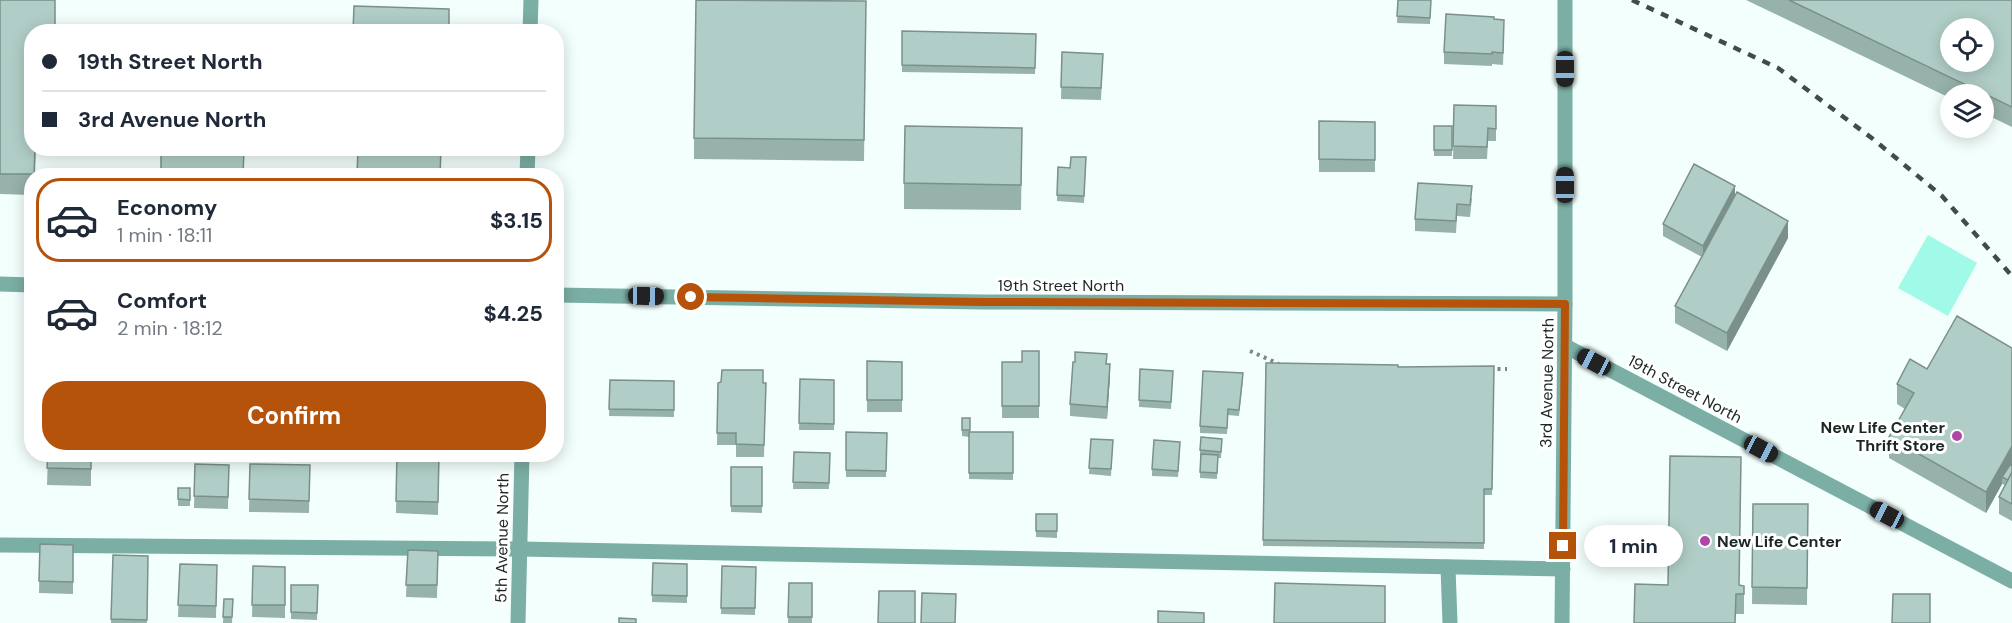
<!DOCTYPE html>
<html lang="en">
<head>
<meta charset="utf-8">
<style>
	:root { --surface:#fff; --page:#f2f2f3; --text:#1f2937; --muted:#747a83; --line:#e0e1e3; --accent:#b45309 }
	body { margin:0; font-family:"DM Sans",sans-serif; background:var(--page); color:var(--text); height:100vh; display:flex; flex-direction:column; font-size:22px; white-space:nowrap }
	* { box-sizing:border-box; margin:0 }
	p { font-size:20px; color:var(--muted) }
	.icon { flex:none; width:33px; height:33px; fill:none; stroke:currentColor; stroke-width:2; stroke-linecap:round; stroke-linejoin:round }
	.map { position:relative; flex:1; overflow:hidden }
	.panel { position:absolute; left:24px; top:168px; width:540px; height:294px; display:flex; flex-direction:column; background:var(--surface); border-radius:24px; box-shadow:0 3px 15px #0003 }
	.panel>* { flex:none }
	.guide { position:absolute; left:24px; top:24px; width:540px; height:132px; border-radius:24px; box-shadow:0 3px 15px #0003; display:grid; align-content:center; height:132px; padding:0 18px; background:var(--surface) }
	.tools { position:absolute; left:1940px; top:18px; display:grid; gap:12px }
	.tools a { display:grid; place-items:center; width:54px; height:54px; border-radius:50%; background:var(--surface); box-shadow:0 3px 15px #0003; font-size:30px }
	.end { position:absolute; width:27px; height:27px; margin:-14px; border:8px solid #b45309; background:#fff; box-shadow:0 0 0 3px #fff }
	.from { border-radius:50% }
	.bubble { position:absolute; height:42px; border-radius:21px; background:var(--surface); box-shadow:0 3px 15px #0003; font-size:20px; font-weight:700; line-height:42px; text-align:center }
	.car { position:absolute; width:18px; height:36px; margin:-18px -9px; border-radius:8px; box-shadow:0 0 4px 2px #0007; background:linear-gradient(#222 24%,#8ab4d8 0 40%,#222 0 76%,#8ab4d8 0 86%,#222 0) }
	.guide b { display:flex; align-items:center; gap:21px; height:57px; font-size:22px }
	.guide b+b { border-top:2px solid var(--line) }
	.guide i { width:15px; height:15px; background:var(--text) }
	ul { padding:10px 0 0; list-style:none }
	li { display:flex; align-items:center; gap:18px; height:84px; margin:0 12px 9px; padding:0 6px; border:3px solid transparent; border-radius:24px }
	li div { flex:1 }
	li b { display:block; font-size:22px }
	li em { font-style:normal; font-weight:700 }
	li.current { border-color:var(--accent) }
	li>.icon { width:54px; height:54px; stroke-width:1.5 }
	.cta { display:flex; gap:12px; margin-top:auto; padding:12px 18px }
	.cta a { flex:1; height:69px; border-radius:24px; background:var(--accent); color:#fff; font-size:24px; font-weight:700; line-height:69px; text-align:center }
	.map>svg:first-child { display:block }
</style>
</head>
<body>
<div class="map">
<svg width="2012" height="623" viewBox="0 0 2012 623">
	<rect width="100%" height="100%" fill="#f3fffc"/>
	<polygon fill="#a1fae8" points="1928,235 1977,263 1948,316 1898,288"/>
	<g fill="none" stroke-linecap="round" stroke-linejoin="round">
		<g stroke="#7c8885" stroke-width="4" stroke-dasharray="3 4.5" stroke-linecap="butt">
			<polyline points="1250,351 1279,364"/>
			<polyline points="1490,369 1507,369"/>
		</g>
		<g stroke="#7baea4" stroke-width="15">
			<polyline points="0,545 520,549 1563,569"/>
			<polyline points="1448,567 1450,623"/>
		</g>
		<g stroke="#7baea4" stroke-width="15">
			<polyline points="530,32 531,0"/>
			<polyline points="527,176 528,148"/>
			<polyline points="0,284 32,285"/>
			<polyline points="556,295 982,302 1565,304"/>
			<polyline points="1565,346 2012,581"/>
			<polyline points="518,623 522,454"/>
			<polyline points="1562,623 1565,304 1565,0"/>
		</g>
		<polyline stroke="#404c49" stroke-width="4.5" stroke-dasharray="8 8" stroke-linecap="butt" points="1632,0 1778,68 1873,139 1942,196 2012,276"/>
	</g>
	<g fill="#97b1ab">
		<polygon points="0,0 32,32 36,148 35,176 32,176 32,195 0,194"/>
		<polygon points="1398,0 1431,0 1430,24 1397,23"/>
		<polygon points="1746,0 2012,0 2012,127 1983,113 1983,94 1950,94 1950,98"/>
		<polygon points="866,1 864,161 694,159 694,138"/>
		<polygon points="1494,19 1504,32 1503,65 1492,64 1492,66 1444,64 1444,52"/>
		<polygon points="902,31 1036,34 1035,74 902,72"/>
		<polygon points="1062,52 1103,54 1101,100 1061,99"/>
		<polygon points="1454,105 1496,106 1496,141 1488,141 1487,159 1453,159"/>
		<polygon points="1319,121 1375,122 1375,172 1319,172"/>
		<rect x="1434" y="126" width="18" height="30"/>
		<polygon points="1022,153 1021,210 904,209 904,183"/>
		<polygon points="1086,157 1084,203 1057,201 1058,167 1070,168"/>
		<polygon points="1735,196 1788,238 1727,351 1675,323 1675,306 1702,257 1663,236 1663,224"/>
		<polygon points="1472,198 1470,217 1457,216 1456,233 1415,231 1415,219"/>
		<polygon points="2012,348 2012,521 1999,514 1999,497 2005,485 2002,484 1986,513 1889,458 1889,437 1905,409 1897,404 1897,384 1927,369"/>
		<polygon points="1039,351 1039,418 1002,418 1002,362 1022,362"/>
		<polygon points="867,361 902,362 902,412 867,412"/>
		<polygon points="1266,363 1398,367 1494,366 1492,495 1484,495 1484,549 1263,546"/>
		<polygon points="1107,364 1110,376 1107,419 1070,416 1070,404"/>
		<polygon points="1140,369 1173,371 1171,409 1139,407"/>
		<polygon points="800,379 834,380 834,430 799,430"/>
		<polygon points="610,380 674,381 674,417 609,416"/>
		<polygon points="1243,380 1239,416 1228,415 1227,434 1200,433 1200,426"/>
		<polygon points="718,383 766,383 764,457 736,457 736,445 717,445"/>
		<polygon points="962,418 970,418 970,432 1013,432 1013,480 969,479 969,437 962,436"/>
		<polygon points="846,432 887,433 886,477 846,477"/>
		<polygon points="1091,439 1113,440 1111,476 1089,474"/>
		<polygon points="1222,439 1221,458 1218,458 1217,479 1200,478 1200,450"/>
		<polygon points="1180,448 1178,477 1152,476 1152,469"/>
		<polygon points="794,452 830,453 829,489 793,489"/>
		<polygon points="48,454 91,454 91,486 47,485"/>
		<polygon points="397,454 439,454 438,515 396,513"/>
		<polygon points="195,464 229,465 228,509 194,508"/>
		<polygon points="250,464 310,465 309,513 249,512"/>
		<polygon points="731,467 762,467 762,513 731,512"/>
		<rect x="178" y="488" width="12" height="18"/>
		<polygon points="1753,504 1808,504 1807,605 1752,604"/>
		<polygon points="1036,514 1057,514 1057,538 1036,537"/>
		<polygon points="40,544 73,545 73,594 39,593"/>
		<polygon points="408,550 438,551 437,598 406,597"/>
		<polygon points="113,555 148,556 147,623 111,623"/>
		<polygon points="653,563 687,564 687,603 652,602"/>
		<polygon points="180,564 217,565 216,618 178,617"/>
		<polygon points="253,566 285,567 285,618 252,617"/>
		<polygon points="722,566 756,567 755,615 721,614"/>
		<polygon points="789,583 812,583 812,623 788,623"/>
		<polygon points="291,585 318,585 317,620 291,619"/>
		<polygon points="1740,585 1744,586 1744,614 1736,614 1634,623"/>
		<polygon points="224,599 233,599 232,623 223,623"/>
	</g>
	<g fill="#7b908b">
		<polygon points="1735,186 1735,199 1703,258 1703,246"/>
		<polygon points="1788,221 1788,238 1727,351 1727,333"/>
		<polygon points="1110,364 1110,376 1107,419 1107,407"/>
		<polygon points="2012,446 2012,467 2002,477 2002,484 1986,513 1986,492"/>
	</g>
	<g fill="#b0cec7" stroke="#7b908b" stroke-width="1.5" fill-rule="evenodd">
		<polygon points="0,0 55,0 55,32 32,32 32,148 35,148 34,174 0,174"/>
		<polygon points="696,0 866,1 864,140 694,138"/>
		<polygon points="1398,0 1431,0 1430,18 1397,16"/>
		<path d="M1789,0H2012V107ZM1950,28H1983V62H1950Z"/>
		<polygon points="354,6 449,9 449,32 353,32"/>
		<polygon points="1446,14 1494,17 1494,19 1504,20 1503,53 1492,52 1492,54 1444,52"/>
		<polygon points="902,31 1036,34 1035,68 902,65"/>
		<polygon points="1062,52 1103,54 1101,88 1061,87"/>
		<polygon points="1454,105 1496,106 1496,129 1488,128 1487,147 1453,146"/>
		<polygon points="1319,121 1375,122 1375,160 1319,159"/>
		<polygon points="905,126 1022,128 1021,185 904,183"/>
		<rect x="1434" y="126" width="18" height="24"/>
		<polygon points="161,148 244,148 243,176 161,176"/>
		<polygon points="358,148 441,148 440,176 357,176"/>
		<polygon points="1071,157 1086,157 1084,196 1057,195 1058,167 1070,168"/>
		<polygon points="1694,164 1735,186 1703,246 1663,224"/>
		<polygon points="1418,183 1472,186 1470,205 1457,204 1456,221 1415,219"/>
		<polygon points="1737,192 1788,221 1727,333 1675,306"/>
		<polygon points="1957,316 2012,348 2012,446 1986,492 1889,437 1914,393 1897,384 1910,359 1927,369"/>
		<polygon points="1022,351 1039,351 1039,406 1002,406 1002,362 1022,362"/>
		<polygon points="1075,352 1107,354 1106,364 1110,364 1107,407 1070,404 1073,362 1075,362"/>
		<polygon points="867,361 902,362 902,400 867,400"/>
		<polygon points="1266,363 1398,365 1398,367 1494,366 1492,489 1484,489 1484,543 1263,540"/>
		<polygon points="1140,369 1173,371 1171,402 1139,400"/>
		<polygon points="722,370 763,370 763,383 766,383 764,445 736,444 736,433 717,433 718,383 721,382"/>
		<polygon points="1203,371 1243,373 1239,410 1228,409 1227,428 1200,426"/>
		<polygon points="800,379 834,380 834,424 799,423"/>
		<polygon points="610,380 674,381 674,410 609,409"/>
		<rect x="962" y="418" width="8" height="12"/>
		<polygon points="846,432 887,433 886,471 846,470"/>
		<rect x="969" y="432" width="44" height="41"/>
		<polygon points="1201,437 1222,439 1221,452 1200,450"/>
		<polygon points="1091,439 1113,440 1111,469 1089,468"/>
		<polygon points="1154,440 1180,442 1178,471 1152,469"/>
		<polygon points="794,452 830,453 829,483 793,482"/>
		<polygon points="48,454 91,454 91,469 47,468"/>
		<polygon points="397,454 439,454 438,502 396,501"/>
		<polygon points="1201,454 1218,455 1217,473 1200,472"/>
		<polygon points="1670,456 1741,457 1739,585 1744,586 1744,594 1736,594 1735,623 1634,623 1635,584 1668,585"/>
		<polygon points="195,464 229,465 228,497 194,496"/>
		<polygon points="250,464 310,465 309,501 249,499"/>
		<polygon points="2010,465 2012,466 2012,472 2008,480 2002,477"/>
		<rect x="731" y="467" width="31" height="39"/>
		<polygon points="2012,472 2012,504 1999,497"/>
		<polygon points="178,488 190,488 190,500 178,499"/>
		<polygon points="1753,504 1808,504 1807,588 1752,587"/>
		<rect x="1036" y="514" width="21" height="17"/>
		<polygon points="40,544 73,545 73,582 39,581"/>
		<polygon points="408,550 438,551 437,585 406,585"/>
		<polygon points="113,555 148,556 147,620 111,619"/>
		<polygon points="653,563 687,564 687,596 652,595"/>
		<polygon points="180,564 217,565 216,606 178,605"/>
		<polygon points="253,566 285,567 285,605 252,605"/>
		<polygon points="722,566 756,567 755,608 721,608"/>
		<polygon points="789,583 812,583 812,617 788,617"/>
		<polygon points="1275,583 1385,586 1385,623 1274,623"/>
		<polygon points="291,585 318,585 317,613 291,612"/>
		<polygon points="879,591 915,591 915,623 878,623"/>
		<polygon points="922,593 956,594 955,623 921,623"/>
		<polygon points="1893,594 1930,594 1930,623 1892,623"/>
		<polygon points="224,599 233,599 232,617 223,617"/>
		<polygon points="1158,611 1204,613 1204,623 1158,623"/>
		<polygon points="619,618 636,619 636,623 619,623"/>
	</g>
	<g fill="none" stroke-linecap="round" stroke-linejoin="round">
		<polyline stroke="#b45309" stroke-width="8" points="691,297 982,302 1565,304 1563,546"/>
	</g>
	<g fill="#af46a8" stroke="#fff" stroke-width="2">
		<circle cx="1957" cy="436" r="6"/>
		<circle cx="1705" cy="541" r="6"/>
	</g>
	<g text-anchor="middle" dominant-baseline="central" stroke-width="6" stroke-linejoin="round" paint-order="stroke">
		<g font-size="16" fill="#1b2724" stroke="#fff">
			<text x="1061" y="285">19th Street North</text>
			<text transform="translate(1547 383) rotate(-89)">3rd Avenue North</text>
			<text transform="translate(1685 389) rotate(28)">19th Street North</text>
			<text transform="translate(502 538) rotate(-89)">5th Avenue North</text>
		</g>
		<g font-size="16" font-weight="bold" fill="#1b2724" stroke="#fff" text-anchor="end">
			<text x="1945" y="427">New Life Center<tspan x="1945" dy="18">Thrift Store</tspan></text>
			<text x="1717" y="541" text-anchor="start">New Life Center</text>
		</g>
	</g>
</svg>
<div class="tools">
<a><svg class="icon" aria-label="locate" viewBox="0 0 24 24"><circle cx="12" cy="12" r="6"/><path d="M12 2v4M12 18v4M2 12h4M18 12h4"/></svg></a>
<a><svg class="icon" aria-label="layers" viewBox="0 0 24 24"><path d="M12 4l9 5-9 5-9-5zM3 14l9 5 9-5"/></svg></a>
</div>
<i class="end from" style="left:691px;top:297px"></i>
<i class="end" style="left:1563px;top:546px"></i>
<div class="bubble" style="left:1584px;top:525px;width:99px">1 min</div>
<i class="car" style="left:1565px;top:69px;rotate:180deg"></i>
<i class="car" style="left:1565px;top:185px;rotate:0deg"></i>
<i class="car" style="left:646px;top:296px;rotate:91deg"></i>
<i class="car" style="left:1594px;top:362px;rotate:298deg"></i>
<i class="car" style="left:1761px;top:449px;rotate:118deg"></i>
<i class="car" style="left:1887px;top:515px;rotate:298deg"></i>
<div class="guide">
<b><i class="from"></i>19th Street North</b>
<b><i></i>3rd Avenue North</b>
</div>
<section class="panel">
<ul>
<li class="current"><svg class="icon" aria-label="car" viewBox="0 0 24 24"><path d="M5 17H2v-5l4-1 3-4h7l3 4 3 1v5h-3M9 17h6M6 11h13"/><circle cx="7" cy="17" r="2"/><circle cx="17" cy="17" r="2"/></svg><div><b>Economy</b><p>1 min · 18:11</p></div><em>$3.15</em></li>
<li><svg class="icon" aria-label="car" viewBox="0 0 24 24"><path d="M5 17H2v-5l4-1 3-4h7l3 4 3 1v5h-3M9 17h6M6 11h13"/><circle cx="7" cy="17" r="2"/><circle cx="17" cy="17" r="2"/></svg><div><b>Comfort</b><p>2 min · 18:12</p></div><em>$4.25</em></li>
</ul>
<div class="cta"><a>Confirm</a></div>
</section>
</div>
</body>
</html>
